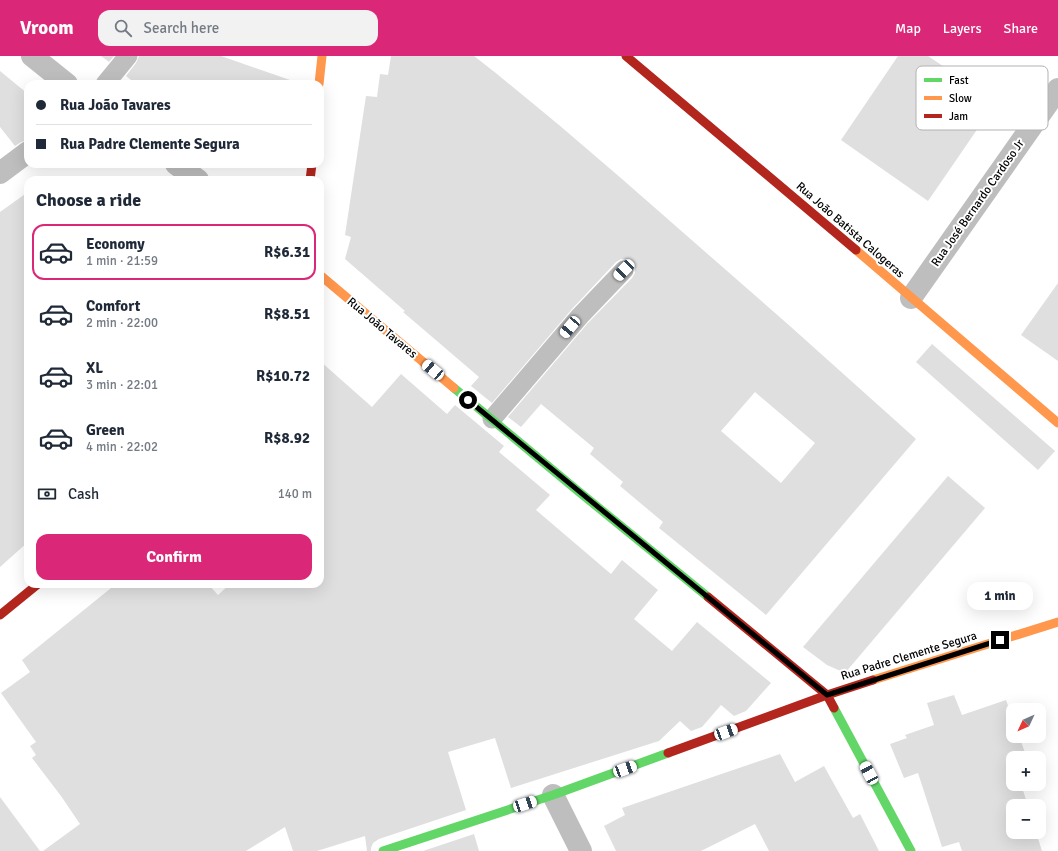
<!DOCTYPE html>
<html lang="en">
<head>
<meta charset="utf-8">
<style>
	:root { --surface:#fff; --page:#f2f2f3; --text:#1f2937; --muted:#747a83; --line:#e0e1e3; --accent:#db2777 }
	body { margin:0; font-family:Signika,sans-serif; background:var(--page); color:var(--text); height:100vh; display:flex; flex-direction:column; font-size:15px; white-space:nowrap }
	* { box-sizing:border-box; margin:0 }
	p { font-size:13px; color:var(--muted) }
	.icon { flex:none; width:22px; height:22px; fill:none; stroke:currentColor; stroke-width:2; stroke-linecap:round; stroke-linejoin:round }
	.map { position:relative; flex:1; overflow:hidden }
	.sheet { position:absolute; left:24px; top:120px; width:300px; height:412px; display:flex; flex-direction:column; background:var(--surface); border-radius:12px; box-shadow:0 4px 16px #0002 }
	.sheet>* { flex:none }
	.top-card { position:absolute; left:24px; top:24px; width:300px; height:88px; border-radius:12px; box-shadow:0 4px 16px #0002; display:grid; align-content:center; height:88px; padding:0 12px; background:var(--surface) }
	.needle { width:26px; rotate:226deg }
	.fabs { position:absolute; left:1006px; top:647px; display:grid; gap:8px }
	.fabs a { display:grid; place-items:center; width:40px; height:40px; border-radius:8px; background:var(--surface); box-shadow:0 4px 16px #0002; font-size:20px }
	.end { position:absolute; width:18px; height:18px; margin:-9px; border:5px solid #000; background:#fff; box-shadow:0 0 0 2px #fff }
	.from { border-radius:50% }
	.bubble { position:absolute; height:28px; border-radius:12px; background:var(--surface); box-shadow:0 4px 16px #0002; font-size:13px; font-weight:800; line-height:28px; text-align:center }
	.car { position:absolute; width:12px; height:24px; margin:-12px -6px; border-radius:5px; box-shadow:0 0 3px 1px #0007; background:linear-gradient(#fff 24%,#345 0 40%,#fff 0 76%,#345 0 86%,#fff 0) }
	.top-card b { display:flex; align-items:center; gap:14px; height:38px; font-size:15px }
	.top-card b+b { border-top:1px solid var(--line) }
	.top-card i { width:10px; height:10px; background:var(--text) }
	ul { padding:0; list-style:none }
	li { display:flex; align-items:center; gap:12px; height:56px; margin:0 8px 6px; padding:0 4px; border:2px solid transparent; border-radius:12px }
	li div { flex:1 }
	li b { display:block; font-size:15px }
	li em { font-style:normal; font-weight:800 }
	li.selected { border-color:var(--accent) }
	li>.icon { width:36px; height:36px; stroke-width:1.5 }
	h2 { padding:0 12px; font-size:18px; line-height:48px }
	.pay { display:flex; align-items:center; gap:10px; height:44px; padding:0 12px; font-size:15px }
	.pay p { margin-inline-start:auto }
	.primary-button { display:flex; gap:8px; margin-top:auto; padding:8px 12px }
	.primary-button a { flex:1; height:46px; border-radius:12px; background:var(--accent); color:#fff; font-size:16px; font-weight:800; line-height:46px; text-align:center }
	header { display:flex; align-items:center; gap:24px; box-sizing:border-box; height:56px; padding:0 20px; background:var(--accent); color:#fff }
	header strong { font-size:19px }
	nav { display:flex; gap:22px; margin-inline-start:auto; font-size:14px }
	.search { width:280px; height:36px; background:var(--page); display:flex; align-items:center; gap:10px; box-sizing:border-box; padding:0 14px; border-radius:12px; color:var(--muted); font-size:15px }
	.map>svg:first-child { display:block }
</style>
</head>
<body>
<header>
<strong>Vroom</strong>
<div class="search"><svg class="icon" aria-label="search" viewBox="0 0 24 24"><circle cx="10" cy="10" r="6"/><path d="M15 15l6 6"/></svg>Search here</div>
<nav><a>Map</a><a>Layers</a><a>Share</a></nav>
</header>
<div class="map">
<svg width="1058" height="795" viewBox="0 0 1058 795">
	<rect width="100%" height="100%" fill="#fff"/>
	<g fill="#dfdfdf" fill-rule="evenodd">
		<polygon points="101,0 114,0 109,6"/>
		<polygon points="139,0 221,0 290,24 290,28 136,28 126,20 136,7"/>
		<path d="M391,0H474L497,18L559,69L622,123L791,271L916,383L766,559L659,472L663,466L620,430L623,426L590,398L594,392L541,348L521,371L508,361L588,267L632,222L635,217V211L631,206L626,203H621L616,206L572,253L492,347L471,330L479,321L403,256L405,255L345,203L351,181L345,179L366,40L377,41L380,18L388,19ZM755,336L815,387L781,427L721,375Z"/>
		<polygon points="898,0 928,0 996,46 928,145 841,84"/>
		<polygon points="0,15 28,38 28,84 21,86 15,90 0,71"/>
		<polygon points="28,136 28,486 0,511 0,156"/>
		<polygon points="1058,227 1058,305 1021,279"/>
		<polygon points="932,288 1055,395 1038,414 916,306"/>
		<polygon points="320,305 372,351 401,318 447,358 455,349 504,390 499,396 550,439 536,454 611,518 622,504 658,534 634,563 672,595 697,566 771,627 746,655 734,660 721,649 702,671 691,675 680,665 659,685 511,732 495,682 448,696 466,754 379,783 373,787 371,792 371,795 367,795 365,780 317,795 293,795 285,771 246,795 43,795 80,768 61,740 32,702 36,699 30,690 36,686 1,637 30,616 22,604 116,528 208,528 218,539 230,528 320,528"/>
		<polygon points="948,420 985,452 845,617 827,609 803,591"/>
		<polygon points="954,639 962,659 1006,644 1013,663 1013,680 1019,680 1027,702 1013,702 1013,728 1021,728 1028,750 1013,750 1013,776 1036,776 1042,795 962,795 959,786 942,791 918,717 904,722 890,688 907,682 905,679 934,669 927,647"/>
		<polygon points="780,698 795,726 824,710 853,762 860,758 879,795 769,795 755,768 701,795 616,795 604,770 625,759 622,752"/>
		<polygon points="0,741 40,795 0,795"/>
		<polygon points="474,778 479,795 423,795"/>
	</g>
	<g fill="none" stroke-linecap="round" stroke-linejoin="round">
		<g stroke="#bebebe" stroke-width="19">
			<polyline points="105,28 128,0"/>
			<polyline points="492,363 580,260 624,214"/>
		</g>
		<g stroke="#bebebe" stroke-width="22">
			<polyline points="32,0 67,28"/>
			<polyline points="176,108 198,124"/>
			<polyline points="0,117 28,96"/>
			<polyline points="911,242 1058,33"/>
			<polyline points="553,739 581,795"/>
		</g>
		<g stroke="#63d668" stroke-width="9">
			<polyline points="454,332 578,435 708,541"/>
			<polyline points="834,652 911,795"/>
			<polyline points="383,795 553,739 668,697"/>
		</g>
		<g stroke="#ff974d" stroke-width="9">
			<polyline points="319,28 322,0"/>
			<polyline points="856,194 1058,367"/>
			<polyline points="320,219 454,332"/>
			<polyline points="873,624 1058,566"/>
		</g>
		<g stroke="#b3261e" stroke-width="9">
			<polyline points="626,0 856,194"/>
			<polyline points="310,124 312,108"/>
			<polyline points="708,541 827,639 834,652"/>
			<polyline points="0,559 38,528"/>
			<polyline points="668,697 827,639 873,624"/>
		</g>
	</g>
	<g fill="none" stroke-linecap="round" stroke-linejoin="round">
		<path stroke="#000" stroke-width="5" d="M468,344C587,443 708,540 827,639L1000,584"/>
	</g>
	<g text-anchor="middle" dominant-baseline="central" stroke-width="4" stroke-linejoin="round" paint-order="stroke">
		<g font-size="12" fill="#000" stroke="#fff">
			<text transform="translate(978 147) rotate(-55)">Rua José Bernardo Cardoso Jr</text>
			<text transform="translate(850 174) rotate(41)">Rua João Batista Calogeras</text>
			<text transform="translate(382 272) rotate(40)">Rua João Tavares</text>
			<text transform="translate(909 600) rotate(-17)">Rua Padre Clemente Segura</text>
		</g>
	</g>
	<rect x="916" y="10" width="132" height="64" rx="6" fill="#fff" stroke="#b2b2b2" stroke-width="1"/>
	<rect x="924" y="22" width="18" height="4" fill="#63d668"/>
	<rect x="924" y="40" width="18" height="4" fill="#ff974d"/>
	<rect x="924" y="58" width="18" height="4" fill="#b3261e"/>
	<g font-size="11" fill="#000">
		<text x="949" y="28">Fast</text>
		<text x="949" y="46">Slow</text>
		<text x="949" y="64">Jam</text>
	</g>
</svg>
<div class="fabs">
<a><svg class="needle" viewBox="-14 -14 28 28"><path d="M0-13l5 13h-10z" fill="#e53935"/><path d="M0 13l5-13h-10z" fill="#747a83"/></svg></a>
<a>+</a>
<a>−</a>
</div>
<i class="end from" style="left:468px;top:344px"></i>
<i class="end" style="left:1000px;top:584px"></i>
<div class="bubble" style="left:967px;top:526px;width:66px">1 min</div>
<i class="car" style="left:624px;top:214px;rotate:224deg"></i>
<i class="car" style="left:570px;top:271px;rotate:220deg"></i>
<i class="car" style="left:433px;top:314px;rotate:310deg"></i>
<i class="car" style="left:726px;top:676px;rotate:70deg"></i>
<i class="car" style="left:625px;top:713px;rotate:70deg"></i>
<i class="car" style="left:869px;top:717px;rotate:332deg"></i>
<i class="car" style="left:525px;top:748px;rotate:72deg"></i>
<div class="top-card">
<b><i class="from"></i>Rua João Tavares</b>
<b><i></i>Rua Padre Clemente Segura</b>
</div>
<section class="sheet">
<h2>Choose a ride</h2>
<ul>
<li class="selected"><svg class="icon" aria-label="car" viewBox="0 0 24 24"><path d="M5 17H2v-5l4-1 3-4h7l3 4 3 1v5h-3M9 17h6M6 11h13"/><circle cx="7" cy="17" r="2"/><circle cx="17" cy="17" r="2"/></svg><div><b>Economy</b><p>1 min · 21:59</p></div><em>R$6.31</em></li>
<li><svg class="icon" aria-label="car" viewBox="0 0 24 24"><path d="M5 17H2v-5l4-1 3-4h7l3 4 3 1v5h-3M9 17h6M6 11h13"/><circle cx="7" cy="17" r="2"/><circle cx="17" cy="17" r="2"/></svg><div><b>Comfort</b><p>2 min · 22:00</p></div><em>R$8.51</em></li>
<li><svg class="icon" aria-label="car" viewBox="0 0 24 24"><path d="M5 17H2v-5l4-1 3-4h7l3 4 3 1v5h-3M9 17h6M6 11h13"/><circle cx="7" cy="17" r="2"/><circle cx="17" cy="17" r="2"/></svg><div><b>XL</b><p>3 min · 22:01</p></div><em>R$10.72</em></li>
<li><svg class="icon" aria-label="car" viewBox="0 0 24 24"><path d="M5 17H2v-5l4-1 3-4h7l3 4 3 1v5h-3M9 17h6M6 11h13"/><circle cx="7" cy="17" r="2"/><circle cx="17" cy="17" r="2"/></svg><div><b>Green</b><p>4 min · 22:02</p></div><em>R$8.92</em></li>
</ul>
<div class="pay"><svg class="icon" aria-label="cash" viewBox="0 0 24 24"><path d="M3 7h18v10H3z"/><circle cx="12" cy="12" r="2"/></svg>Cash<p>140 m</p></div>
<div class="primary-button"><a>Confirm</a></div>
</section>
</div>
</body>
</html>
